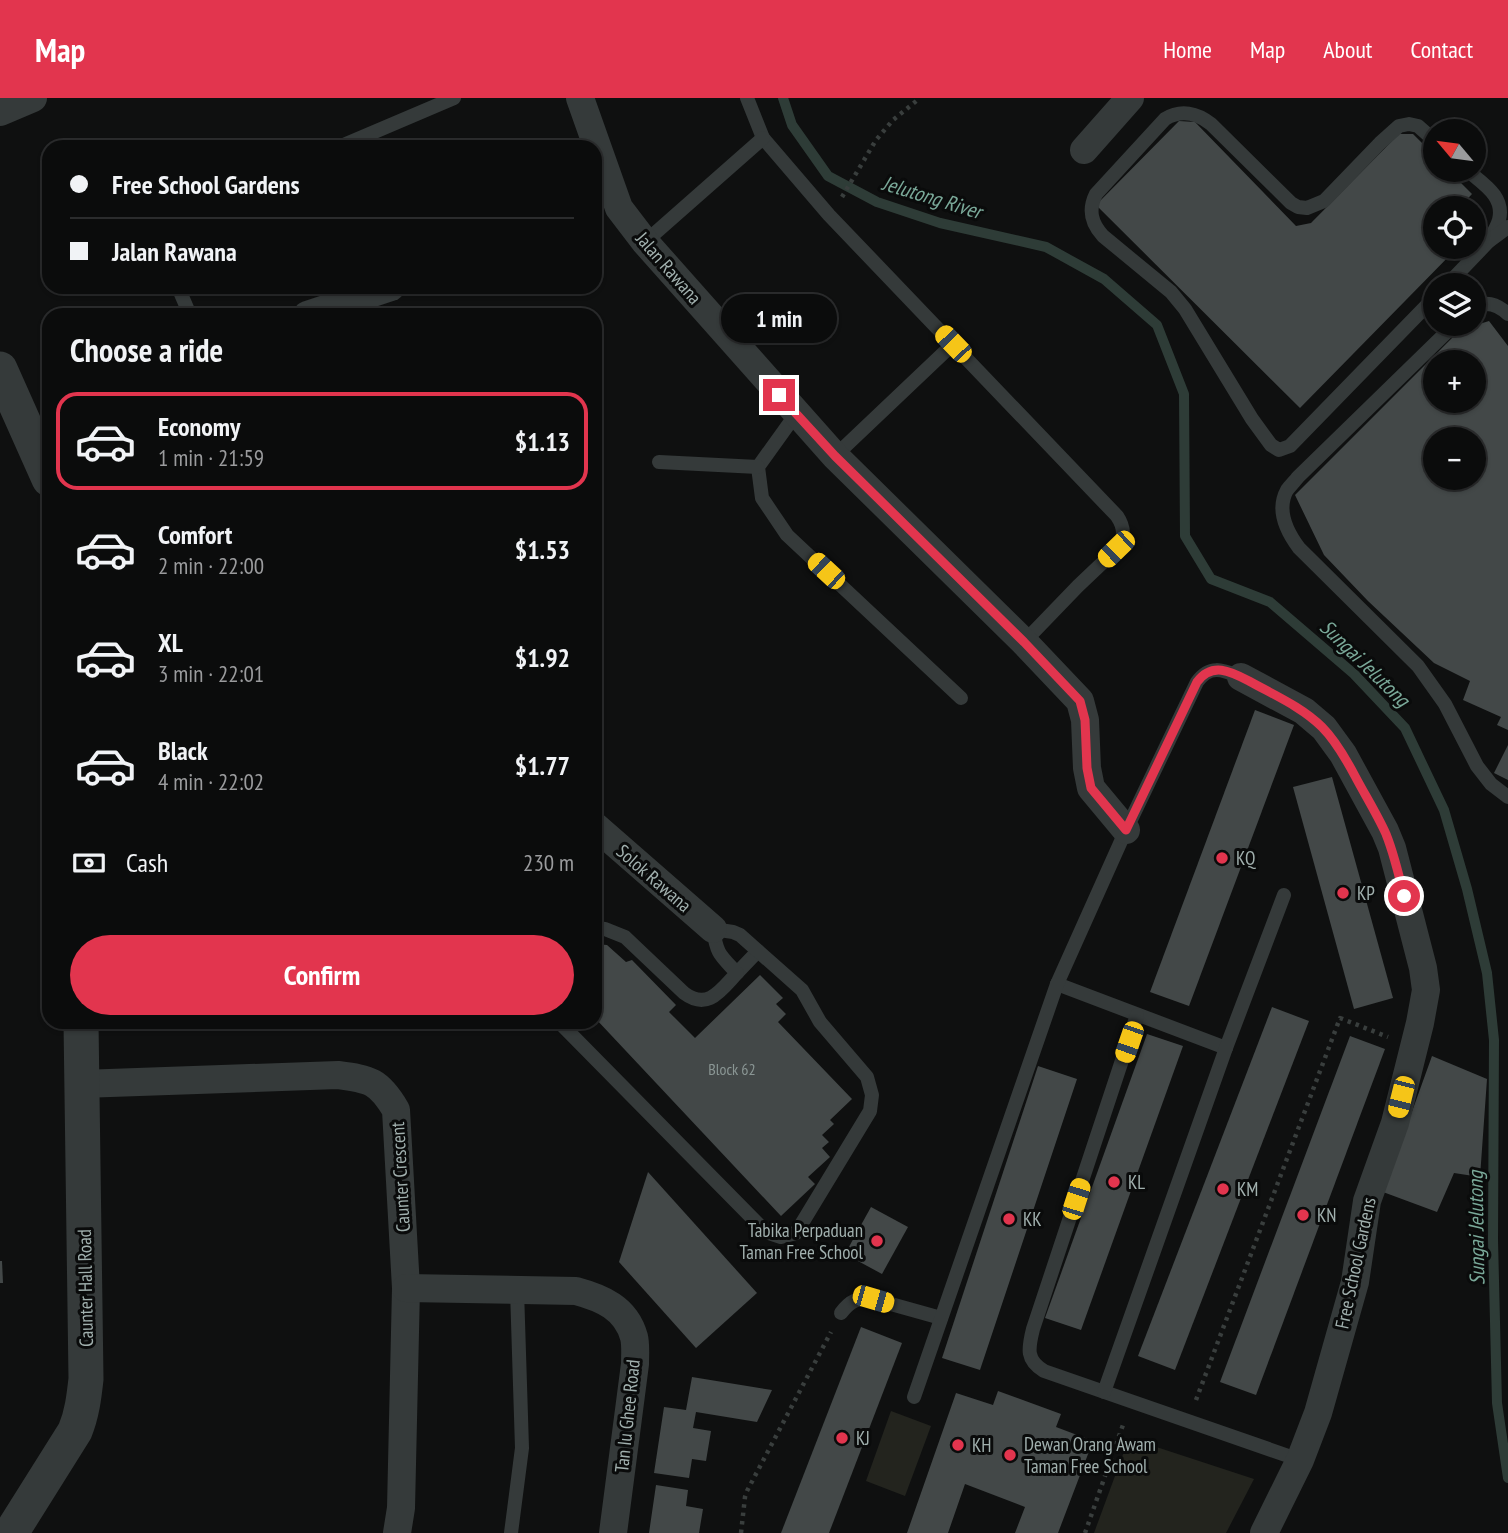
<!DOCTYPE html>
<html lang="en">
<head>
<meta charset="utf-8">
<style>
	:root { --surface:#0b0c0c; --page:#141515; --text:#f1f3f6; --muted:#9a9b9d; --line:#2b2c2d; --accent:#e2354e }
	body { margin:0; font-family:"PT Sans Narrow",sans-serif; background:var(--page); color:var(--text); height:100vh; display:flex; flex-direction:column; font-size:26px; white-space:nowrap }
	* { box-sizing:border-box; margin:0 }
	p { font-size:23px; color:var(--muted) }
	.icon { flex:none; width:38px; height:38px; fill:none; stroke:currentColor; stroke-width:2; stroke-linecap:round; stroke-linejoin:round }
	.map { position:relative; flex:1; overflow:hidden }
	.drawer { position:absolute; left:42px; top:210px; width:560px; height:721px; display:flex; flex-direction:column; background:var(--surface); border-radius:21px; box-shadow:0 2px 5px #0004,0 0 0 2px var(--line) }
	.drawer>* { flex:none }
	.guide { position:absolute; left:42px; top:42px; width:560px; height:154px; border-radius:21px; box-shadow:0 2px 5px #0004,0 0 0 2px var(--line); display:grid; align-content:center; height:154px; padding:0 28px; background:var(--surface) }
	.needle { width:46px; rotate:299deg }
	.fabs { position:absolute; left:1423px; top:21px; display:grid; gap:14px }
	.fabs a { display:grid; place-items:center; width:63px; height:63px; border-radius:50%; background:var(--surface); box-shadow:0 2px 5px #0004,0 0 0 2px var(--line); font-size:35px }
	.end { position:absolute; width:32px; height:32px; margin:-16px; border:9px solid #e2354e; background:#fff; box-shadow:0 0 0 4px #fff }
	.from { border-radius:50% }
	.bubble { position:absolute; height:49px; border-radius:24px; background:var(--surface); box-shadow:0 2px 5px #0004,0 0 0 2px var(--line); font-size:23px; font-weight:600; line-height:49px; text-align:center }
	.car { position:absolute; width:21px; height:42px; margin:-21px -10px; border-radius:9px; box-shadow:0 0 5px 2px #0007; background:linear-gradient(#f5c518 24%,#345 0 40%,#f5c518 0 76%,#345 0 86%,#f5c518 0) }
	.guide b { display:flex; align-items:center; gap:24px; height:66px; font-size:26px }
	.guide b+b { border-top:2px solid var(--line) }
	.guide i { width:18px; height:18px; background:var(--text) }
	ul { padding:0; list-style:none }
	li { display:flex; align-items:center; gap:21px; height:98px; margin:0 14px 10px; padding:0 14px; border:4px solid transparent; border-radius:21px }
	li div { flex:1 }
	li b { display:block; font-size:26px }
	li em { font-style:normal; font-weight:600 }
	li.selected { border-color:var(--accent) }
	li>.icon { width:63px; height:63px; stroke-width:1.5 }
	h2 { padding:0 28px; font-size:32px; line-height:84px }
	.pay { display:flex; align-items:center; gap:18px; height:77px; padding:0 28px; font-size:26px }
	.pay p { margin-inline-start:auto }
	.cta { display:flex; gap:14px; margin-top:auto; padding:14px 28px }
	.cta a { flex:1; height:80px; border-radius:42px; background:var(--accent); color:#fff; font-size:28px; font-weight:600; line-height:80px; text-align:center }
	header { display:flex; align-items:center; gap:42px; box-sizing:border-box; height:98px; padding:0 35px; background:var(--accent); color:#fff }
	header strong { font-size:33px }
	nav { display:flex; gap:38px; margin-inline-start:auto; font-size:24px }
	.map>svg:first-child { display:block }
</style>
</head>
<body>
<header>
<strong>Map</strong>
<nav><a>Home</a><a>Map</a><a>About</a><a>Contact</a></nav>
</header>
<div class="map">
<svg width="1508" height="1435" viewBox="0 0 1508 1435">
	<rect width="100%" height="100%" fill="#0f1010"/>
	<g fill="#23241e">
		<polygon points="891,1313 931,1328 905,1398 866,1383"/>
		<polygon points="1129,1340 1254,1381 1226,1435 1094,1435"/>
	</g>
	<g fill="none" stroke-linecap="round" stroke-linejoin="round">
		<polyline stroke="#2e3c37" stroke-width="10" points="783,0 792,27 828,78 877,104 940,125 1046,149 1104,181 1157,227 1184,296 1185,438 1211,481 1270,504 1354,576 1405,630 1444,712 1467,791 1487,875 1494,942 1493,1142 1497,1305 1508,1380"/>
	</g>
	<g fill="#434848" fill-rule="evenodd">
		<polygon points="1179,23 1195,24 1296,128 1311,125 1399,36 1413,36 1435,58 1435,72 1448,72 1472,96 1459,110 1435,110 1435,149 1458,149 1300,310 1096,107"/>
		<path d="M1489,223L1508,248V632L1497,627L1501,619L1463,602L1470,583L1434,565L1368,503L1324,457L1295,397L1460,232ZM1435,264H1474V303H1435ZM1435,341H1474V380H1435Z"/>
		<polygon points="1255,612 1294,627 1189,908 1150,894"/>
		<polygon points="1508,647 1508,682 1494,675"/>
		<polygon points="1332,679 1393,900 1354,911 1293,689"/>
		<polygon points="595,846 607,847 626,864 632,862 676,907 669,914 695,940 760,877 783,900 776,906 786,916 778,924 852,1001 830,1022 834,1026 822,1037 829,1044 822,1050 830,1059 808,1079 815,1086 781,1118 595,920"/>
		<polygon points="1272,909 1309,923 1175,1272 1138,1258"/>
		<polygon points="1147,936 1183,948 1081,1232 1045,1220"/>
		<polygon points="1350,938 1385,951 1256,1297 1220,1284"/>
		<polygon points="1432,958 1487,981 1480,1079 1454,1075 1437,1114 1383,1094"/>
		<polygon points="1038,968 1077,981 980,1272 942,1260"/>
		<polygon points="648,1074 757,1195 696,1250 619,1164"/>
		<polygon points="871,1109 908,1129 882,1176 845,1156"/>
		<polygon points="0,1163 2,1163 3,1185 0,1185"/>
		<polygon points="861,1229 902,1245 829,1435 781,1435"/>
		<polygon points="692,1279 772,1292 757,1324 696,1314 693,1330 711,1333 706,1363 692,1361 689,1380 654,1375 664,1309 686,1312"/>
		<polygon points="998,1293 1061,1316 1056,1329 1093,1343 1058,1435 1015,1435 1025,1409 965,1386 948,1435 907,1435 956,1295 993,1307"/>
		<polygon points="656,1387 688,1392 686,1408 703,1411 699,1435 649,1435"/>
	</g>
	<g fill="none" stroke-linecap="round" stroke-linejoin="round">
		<g stroke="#393e3d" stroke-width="4.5" stroke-dasharray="3.5 5" stroke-linecap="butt">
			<polyline points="842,99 876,42 893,22 920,0"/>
			<polyline points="1196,1302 1340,920 1388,939"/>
			<polyline points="741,1435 745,1399 747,1393 831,1234"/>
			<polyline points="1085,1435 1124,1324"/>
		</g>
		<g stroke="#353a3a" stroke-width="14">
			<path d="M747,0L763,40L829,117L1117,418C1125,430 1125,440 1117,451L1078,488L1024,544"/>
			<path d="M1435,43L1418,28L1409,26L1399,28L1380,45L1324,103L1307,110L1298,109L1291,105L1211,26C1197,15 1181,11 1165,21L1096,96C1088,112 1091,125 1103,138L1171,194L1185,211L1252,321L1271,347L1279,352L1290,348L1435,199"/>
			<polyline points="339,49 454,0"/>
			<path d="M1467,72C1483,86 1505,98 1499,122C1497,129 1492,137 1489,143"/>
			<polyline points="645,144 763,40"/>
			<polyline points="1447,187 1489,143 1508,129"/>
			<polyline points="178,189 190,217"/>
			<path d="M1474,210C1486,202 1498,207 1508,216"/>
			<path d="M1455,226L1298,379C1295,383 1290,388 1287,392C1276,412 1287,434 1299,450L1418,568L1445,606L1477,668L1491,686L1508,699"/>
			<polyline points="796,316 758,369 762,400 787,437 961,600"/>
			<polyline points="835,358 953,246"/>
			<polyline points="659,364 758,369"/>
			<polyline points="737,875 758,853"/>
			<polyline points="1057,886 1226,950"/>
			<path d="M1137,917L1033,1231C1028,1251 1026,1262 1044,1273L1300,1362"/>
			<path d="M559,924L766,1134L781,1139L796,1135L870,1013L872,997L867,979L820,924L802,892L740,837L733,834L713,831C717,857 720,857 737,875C721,892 708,913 684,895L625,839L605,831L595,830"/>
			<path d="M841,1215C850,1203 858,1199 873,1201L941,1220"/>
			<polyline points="1104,1294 1226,950 1284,797"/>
			<path d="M914,1299L1057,886L1126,732L1197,584C1210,566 1223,572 1241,579"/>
			<polyline points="511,1435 522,1350 517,1192"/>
		</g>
		<g stroke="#353a3a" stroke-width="28">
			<polyline points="580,0 619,110 645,144 835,358 1024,544 1080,603 1085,622 1087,670 1091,690 1126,732"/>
			<polyline points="0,14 33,0"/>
			<polyline points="1084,52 1130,0"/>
			<polyline points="307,217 391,189"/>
			<polyline points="1241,579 1304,613 1324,630 1343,656 1385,733 1392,750 1423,870 1426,892 1420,925 1395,1025 1367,1103 1355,1184 1318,1315 1300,1362 1264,1435"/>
			<polyline points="595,728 713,831"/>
			<path d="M81,986L338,977C370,981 379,983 396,1012L406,1190L401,1410L397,1435"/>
			<path d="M406,1190L576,1193C602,1200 626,1210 634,1239C636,1247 635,1257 635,1266L613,1435"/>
		</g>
		<g stroke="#353a3a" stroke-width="35">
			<polyline points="0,271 49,381"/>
			<path d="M11,1435L75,1333C82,1316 84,1299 86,1281L81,924"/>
		</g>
	</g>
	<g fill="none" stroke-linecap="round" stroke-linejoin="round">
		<path stroke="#e2354e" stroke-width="9" d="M779,297L835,358L1024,544L1080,603L1085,622L1087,670L1091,690L1126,732L1197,584C1212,564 1230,573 1249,583C1274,597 1302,609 1322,629C1336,643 1346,661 1355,678C1365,697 1377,716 1386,736C1394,756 1399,777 1404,798"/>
	</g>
	<g fill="#e2354e" stroke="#0a0b0b" stroke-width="2.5">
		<circle cx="1222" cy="760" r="7"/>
		<circle cx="1343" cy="795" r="7"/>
		<circle cx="1114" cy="1084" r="7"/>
		<circle cx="1223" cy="1091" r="7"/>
		<circle cx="1303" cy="1117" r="7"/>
		<circle cx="1009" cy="1121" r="7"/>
		<circle cx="877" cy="1143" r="7"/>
		<circle cx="842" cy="1340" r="7"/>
		<circle cx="958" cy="1347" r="7"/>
		<circle cx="1010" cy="1357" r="7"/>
	</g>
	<g text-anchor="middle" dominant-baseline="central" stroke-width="6" stroke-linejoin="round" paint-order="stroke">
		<g font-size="16" fill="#8a9694">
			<text x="732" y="971">Block 62</text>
		</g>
		<g font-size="19" fill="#a1b0ae" stroke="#0a0b0b">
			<text transform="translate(669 170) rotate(49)">Jalan Rawana</text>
			<text transform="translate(654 780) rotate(41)">Solok Rawana</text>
			<text transform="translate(400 1079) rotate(-93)">Caunter Crescent</text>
			<text transform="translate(1355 1165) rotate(-78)">Free School Gardens</text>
			<text transform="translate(85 1190) rotate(-91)">Caunter Hall Road</text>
			<text transform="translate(627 1318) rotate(-84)">Tan Iu Ghee Road</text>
		</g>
		<g font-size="19" fill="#a1b0ae" stroke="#0a0b0b" text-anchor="start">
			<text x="1236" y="760">KQ</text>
			<text x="1357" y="795">KP</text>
			<text x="1128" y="1084">KL</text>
			<text x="1237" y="1091">KM</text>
			<text x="1317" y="1117">KN</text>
			<text x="1023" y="1121">KK</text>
			<text x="863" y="1132" text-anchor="end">Tabika Perpaduan<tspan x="863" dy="22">Taman Free School</tspan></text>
			<text x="856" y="1340">KJ</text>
			<text x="1024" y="1346">Dewan Orang Awam<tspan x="1024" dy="22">Taman Free School</tspan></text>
			<text x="972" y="1347">KH</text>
		</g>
		<g font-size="21" font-style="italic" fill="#7aa999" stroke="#0a0b0b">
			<text transform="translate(932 99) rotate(17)">Jelutong River</text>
			<text transform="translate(1365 565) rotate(44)">Sungai Jelutong</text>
			<text transform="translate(1476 1130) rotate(-91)">Sungai Jelutong</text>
		</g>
	</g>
</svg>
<div class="fabs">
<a><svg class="needle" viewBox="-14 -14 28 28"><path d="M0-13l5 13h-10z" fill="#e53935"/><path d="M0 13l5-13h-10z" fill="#9a9b9d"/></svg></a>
<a><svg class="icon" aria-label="locate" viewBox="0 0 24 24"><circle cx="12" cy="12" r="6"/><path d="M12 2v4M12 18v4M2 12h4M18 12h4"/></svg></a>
<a><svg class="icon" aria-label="layers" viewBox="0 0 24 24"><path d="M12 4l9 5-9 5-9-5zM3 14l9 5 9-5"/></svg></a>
<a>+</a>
<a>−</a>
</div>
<i class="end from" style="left:1404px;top:798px"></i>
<i class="end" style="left:779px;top:297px"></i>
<div class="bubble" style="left:721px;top:196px;width:116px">1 min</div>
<i class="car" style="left:953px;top:246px;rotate:316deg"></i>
<i class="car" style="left:1116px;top:451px;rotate:226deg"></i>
<i class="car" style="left:826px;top:473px;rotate:313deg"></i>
<i class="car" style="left:1129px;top:944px;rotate:199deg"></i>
<i class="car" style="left:1401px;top:999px;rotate:194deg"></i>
<i class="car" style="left:1076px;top:1101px;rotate:18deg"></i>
<i class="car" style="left:873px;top:1201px;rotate:106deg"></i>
<div class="guide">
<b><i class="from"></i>Free School Gardens</b>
<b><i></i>Jalan Rawana</b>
</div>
<section class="drawer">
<h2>Choose a ride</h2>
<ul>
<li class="selected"><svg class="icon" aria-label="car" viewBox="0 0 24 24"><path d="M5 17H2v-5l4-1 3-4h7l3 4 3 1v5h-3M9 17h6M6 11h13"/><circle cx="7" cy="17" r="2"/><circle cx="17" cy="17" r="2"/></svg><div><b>Economy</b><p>1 min · 21:59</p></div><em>$1.13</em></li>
<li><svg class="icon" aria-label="car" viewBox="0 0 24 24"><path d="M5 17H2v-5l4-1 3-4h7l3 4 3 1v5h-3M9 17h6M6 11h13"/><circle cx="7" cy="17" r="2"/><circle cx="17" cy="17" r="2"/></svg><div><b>Comfort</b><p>2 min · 22:00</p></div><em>$1.53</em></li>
<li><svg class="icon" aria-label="car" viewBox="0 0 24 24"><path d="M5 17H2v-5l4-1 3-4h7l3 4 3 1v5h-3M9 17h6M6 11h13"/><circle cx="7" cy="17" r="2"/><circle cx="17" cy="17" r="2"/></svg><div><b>XL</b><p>3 min · 22:01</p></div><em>$1.92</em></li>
<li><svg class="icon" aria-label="car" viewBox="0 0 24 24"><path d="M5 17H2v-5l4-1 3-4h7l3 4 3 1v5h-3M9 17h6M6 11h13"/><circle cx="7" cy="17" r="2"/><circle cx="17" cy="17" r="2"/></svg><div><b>Black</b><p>4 min · 22:02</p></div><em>$1.77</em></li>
</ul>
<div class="pay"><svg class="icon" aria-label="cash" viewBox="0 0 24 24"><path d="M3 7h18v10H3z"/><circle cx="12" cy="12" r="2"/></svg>Cash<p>230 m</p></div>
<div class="cta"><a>Confirm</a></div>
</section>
</div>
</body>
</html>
